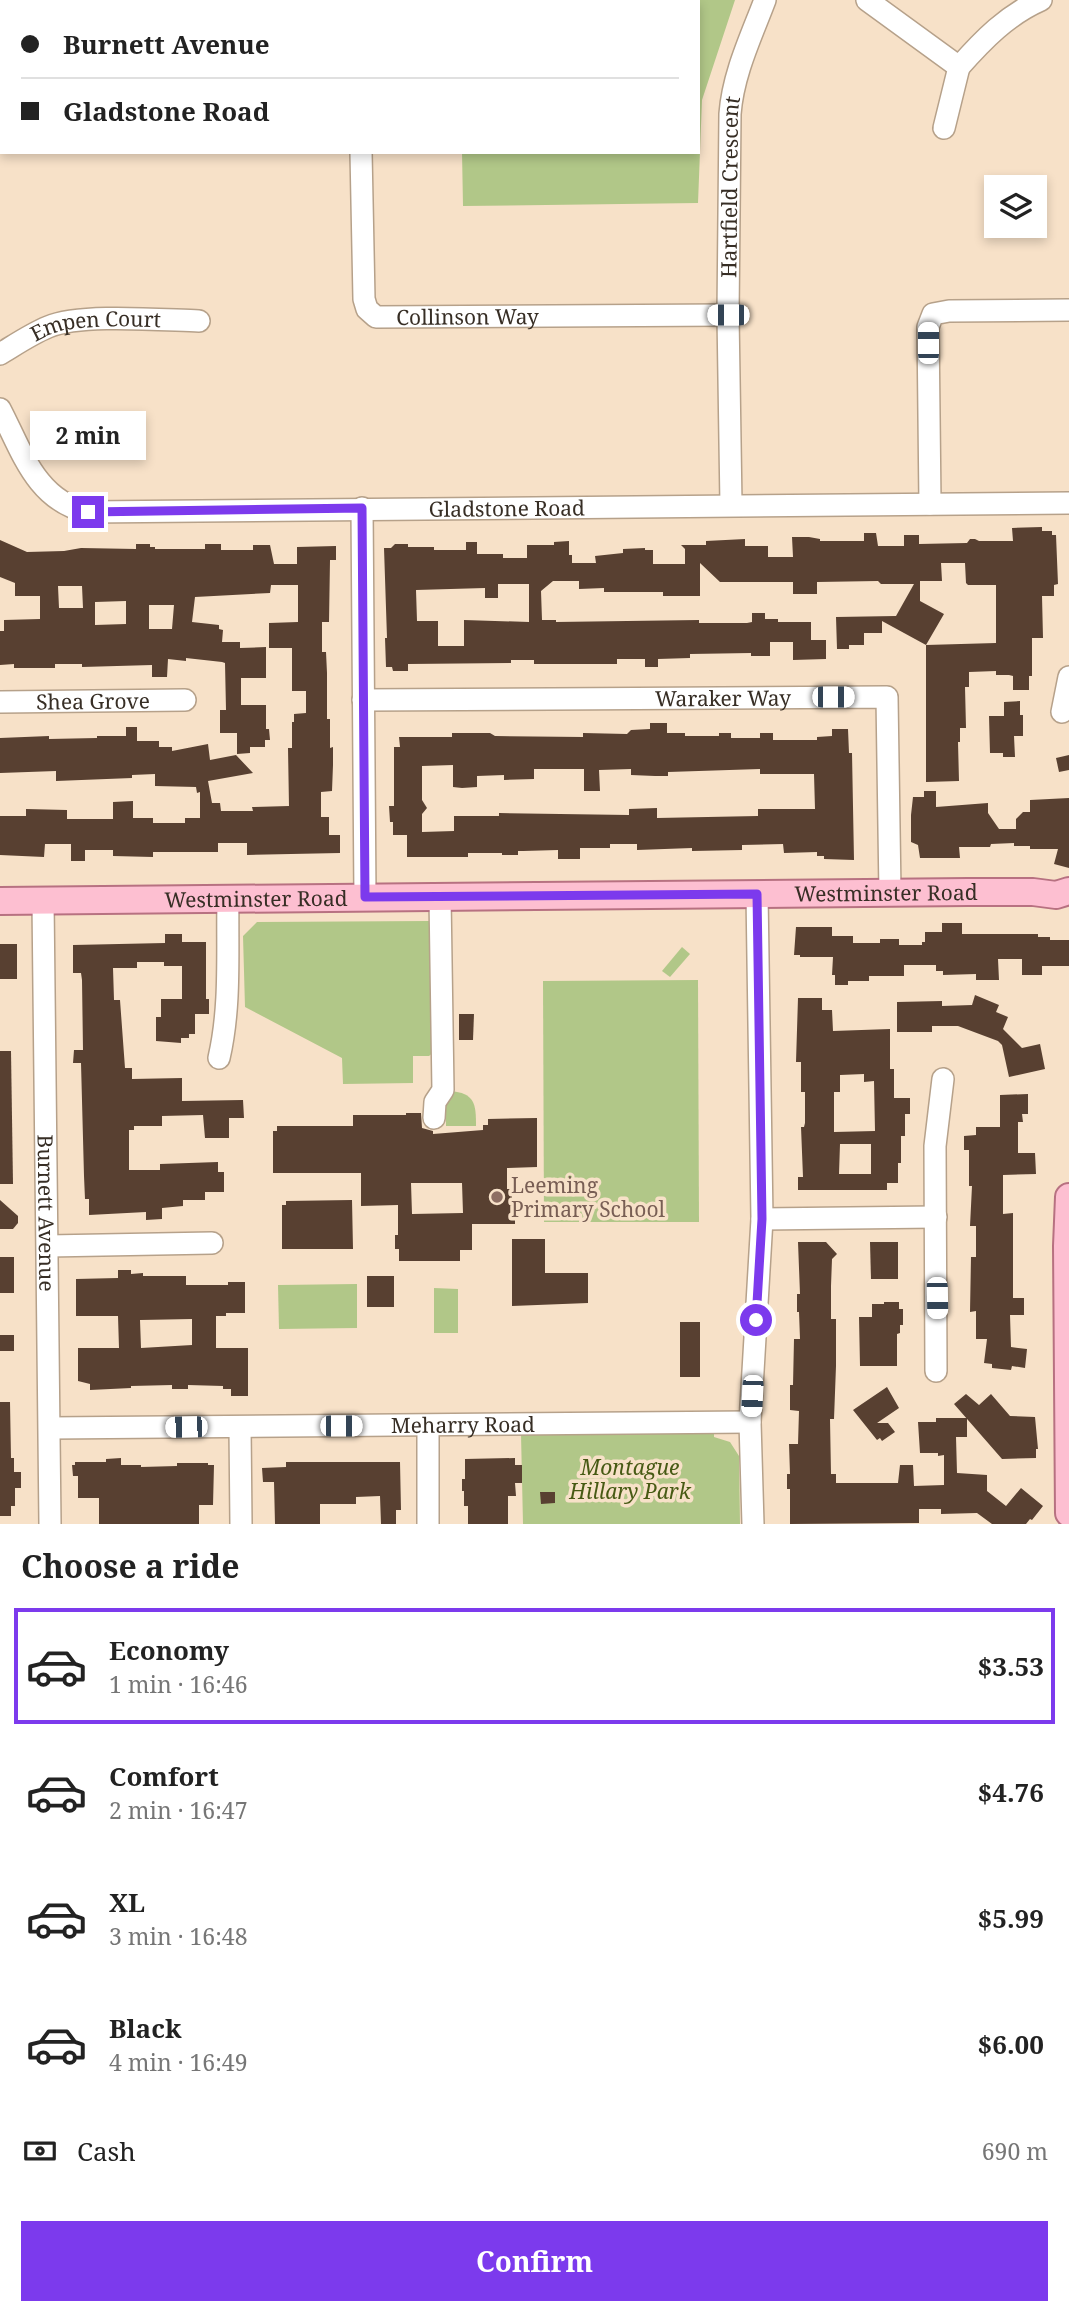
<!DOCTYPE html>
<html lang="en">
<head>
<meta charset="utf-8">
<style>
	:root { --surface:#fff; --page:#f2f2f2; --text:#222; --muted:#767676; --line:#e0e0e0; --accent:#7c3aed }
	body { margin:0; font-family:"Noto Serif",serif; background:var(--page); color:var(--text); height:100vh; display:flex; flex-direction:column; font-size:26px; white-space:nowrap }
	* { box-sizing:border-box; margin:0 }
	p { font-size:23px; color:var(--muted) }
	.icon { flex:none; width:38px; height:38px; fill:none; stroke:currentColor; stroke-width:2; stroke-linecap:round; stroke-linejoin:round }
	.map { position:relative; height:1524px; overflow:hidden }
	.details { display:flex; flex-direction:column; background:var(--surface); flex:1 }
	.details>* { flex:none }
	.hud { position:absolute; left:0px; top:0px; width:700px; height:154px; box-shadow:0 4px 10px #0003; display:grid; align-content:center; height:154px; padding:0 21px; background:var(--surface) }
	.fabs { position:absolute; left:984px; top:175px; display:grid; gap:14px }
	.fabs a { display:grid; place-items:center; width:63px; height:63px; border-radius:0px; background:var(--surface); box-shadow:0 4px 10px #0003; font-size:35px }
	.end { position:absolute; width:32px; height:32px; margin:-16px; border:9px solid #7c3aed; background:#fff; box-shadow:0 0 0 4px #fff }
	.from { border-radius:50% }
	.bubble { position:absolute; height:49px; border-radius:0px; background:var(--surface); box-shadow:0 4px 10px #0003; font-size:23px; font-weight:700; line-height:49px; text-align:center }
	.car { position:absolute; width:21px; height:42px; margin:-21px -10px; border-radius:9px; box-shadow:0 0 5px 2px #0007; background:linear-gradient(#fff 24%,#345 0 40%,#fff 0 76%,#345 0 86%,#fff 0) }
	.hud b { display:flex; align-items:center; gap:24px; height:66px; font-size:26px }
	.hud b+b { border-top:2px solid var(--line) }
	.hud i { width:18px; height:18px; background:var(--text) }
	ul { padding:0; list-style:none }
	li { display:flex; align-items:center; gap:21px; height:116px; margin:0 14px 10px; padding:0 7px; border:4px solid transparent; border-radius:0px }
	li div { flex:1 }
	li b { display:block; font-size:26px }
	li em { font-style:normal; font-weight:700 }
	li.on { border-color:var(--accent) }
	li>.icon { width:63px; height:63px; stroke-width:1.5 }
	h2 { padding:0 21px; font-size:32px; line-height:84px }
	.pay { display:flex; align-items:center; gap:18px; height:77px; padding:0 21px; font-size:26px }
	.pay p { margin-inline-start:auto }
	.primary-button { display:flex; gap:14px; margin-top:auto; padding:14px 21px }
	.primary-button a { flex:1; height:80px; border-radius:0px; background:var(--accent); color:#fff; font-size:28px; font-weight:700; line-height:80px; text-align:center }
	.map>svg:first-child { display:block }
</style>
</head>
<body>
<div class="map">
<svg width="1069" height="1524" viewBox="0 0 1069 1524">
	<rect width="100%" height="100%" fill="#f7e1c8"/>
	<g fill="#b1c788">
		<polygon points="460,0 735,0 702,100 698,203 463,206 462,152 698,152 698,2"/>
		<polygon points="429,921 430,925 435,925 436,1050 429,1056 413,1056 413,1083 343,1084 342,1058 245,1007 243,936 257,922"/>
		<polygon points="682,947 690,954 670,977 662,971"/>
		<polygon points="698,980 699,1222 544,1222 543,981"/>
		<path d="M450,1091C475,1093 476,1104 476,1126H446V1098Z"/>
		<polygon points="357,1284 357,1328 279,1329 278,1285"/>
		<polygon points="434,1288 458,1289 458,1333 434,1333"/>
		<polygon points="714,1433 714,1437 730,1442 739,1456 740,1524 523,1524 521,1434"/>
	</g>
	<g fill="#584031" fill-rule="evenodd">
		<path d="M1042,527V531H1052V535H1056L1058,584L1054,585V596H1042L1043,638H1032V676H1029V690H1013V676L1009,675H996V671L969,672V687H965L966,728H960V742H958L959,781L926,782V645L882,621V633H864V645H849V649H837L836,617L896,616L914,584H881L878,581L817,582V594H793V582H720L700,563V596H663V592H604V588L579,589V581H553L541,591L542,620H556V622L699,620V623H747L752,622V613H765V619H778V622H811V640H826V659L793,660V642H770V656H751V653L690,654V658L658,659V667H645V659H617V664H534V660H511V663L408,664V671H393L392,667H386L385,638H387L384,548H391L395,544H408V547H434V550H466V542H477V554H503V558H527V545H554V542L569,541V555H572V563H596L595,556L623,553V549L645,548V550H653V564H685V549L681,545H706V541L745,539V546H768V557H793L792,537H809L820,539V541H864V533H876L878,546H904V535H919V544L967,543L970,539H975L979,541H1013L1012,528ZM941,563H965L966,583L968,585H996V643L926,645L944,614L920,601V581H942ZM498,584H529V622L464,620V646H438V621H417L416,590L485,588V598H498Z"/>
		<path d="M0,540L27,552L64,551L81,548L136,549V544H150V547H155V549H205V544H221V550H253V545H270L274,564H297V547L336,546V560H330L329,622H322V652H326L327,673V719H330V748L333,747V765L332,791L321,792V817H329V835H340V853L247,855V843H218V852H153V857L113,856V850H85V861H71V844H45L44,857L0,855V816H26V809L67,810V819H113V802L133,801V818H153V823H185V818H200V792L197,793L196,787L155,786V774L132,775V778L56,781V771L0,773V738L49,736V739L97,738V736H126V727H137V741H159V747H172V751L208,744L210,760L236,755L253,773L208,781L212,803H220L221,811H253L252,807L289,806L288,748H292V722H294V714L306,713V691H292V648H269V623L298,622V585H271L270,593L195,597L192,622L219,625V629L223,630L222,642H240V648L266,647V678H241V705H266V729H269L270,740H265V747H250V753L237,754V733H220V710H226L225,663L222,662L186,658V661L168,659L167,677H152V665L82,667V664H55V668H14V664L0,665V631H4V620L40,619V596H15V583L0,577ZM58,586H82L83,608H59ZM126,601V624L95,625V602ZM149,605H174L172,629H149Z"/>
		<polygon points="1020,701 1020,715 1023,715 1023,736 1014,736 1015,757 1003,757 1003,753 990,753 989,716 1004,716 1004,702"/>
		<path d="M650,723H667V733H685V736H719V733H731V738H760V733H773V740H817V737L832,736V729H848L849,753H852L854,860L824,859V856H817V852L784,853L783,844L742,845V850L692,851V848L637,850V844H610V848H580V859H558V850L523,851H518V855H502V853H468V857H407V835H393V822H390L389,806H394V747H400L399,737H452V733H490L495,736L583,737V733L627,734L631,730L650,729ZM453,765V787L462,788L477,787V776L504,775V780L534,779V769H584V791H600L599,770L631,769V775L655,776H668V772L760,769V774H814L815,809H758V816L657,818V808L629,809V815L499,813V816H454V831L422,832V814L427,808L422,800V766Z"/>
		<polygon points="1069,755 1069,770 1059,772 1056,758"/>
		<polygon points="924,791 936,791 936,807 988,803 988,813 999,829 1016,829 1016,819 1023,812 1030,812 1030,800 1069,798 1069,868 1054,864 1058,849 1030,849 1030,846 1014,846 1014,843 991,844 990,847 959,847 960,858 920,858 918,845 911,842 911,815 913,797 924,797"/>
		<polygon points="942,923 962,923 962,934 1038,934 1038,937 1050,937 1050,940 1069,940 1069,966 1042,966 1042,975 1022,975 1022,959 998,959 999,980 976,980 976,974 943,975 943,971 936,971 936,965 904,965 904,976 869,976 869,981 848,981 848,985 835,985 835,975 832,975 833,957 800,957 800,955 794,955 796,927 832,927 832,936 853,936 853,943 880,943 880,939 899,939 899,945 922,945 922,942 925,942 925,932 942,932"/>
		<polygon points="165,934 182,934 182,942 206,942 206,999 209,999 209,1014 195,1014 195,1034 189,1034 189,1038 181,1038 181,1043 156,1041 156,1017 161,1017 161,999 182,999 182,966 164,966 164,962 137,962 137,968 113,968 114,1000 120,1000 125,1068 132,1068 132,1079 182,1078 182,1101 243,1100 244,1118 229,1118 229,1138 205,1138 203,1115 162,1116 162,1126 134,1126 134,1130 129,1130 129,1170 160,1170 160,1164 218,1162 218,1172 224,1172 224,1192 205,1192 205,1200 183,1200 183,1206 162,1208 162,1219 146,1220 146,1212 89,1215 89,1199 85,1199 84,1176 81,1063 73,1063 74,1050 83,1050 82,980 81,973 73,973 73,945 165,943"/>
		<rect x="0" y="944" width="17" height="35"/>
		<polygon points="975,995 999,1005 996,1012 1008,1017 1003,1029 1022,1048 1040,1044 1045,1069 1009,1077 1002,1045 998,1041 958,1026 932,1026 932,1032 897,1032 897,1002 942,1001 942,1006 972,1005"/>
		<path d="M798,998H822V1010H832L833,1031L890,1029V1069H894V1098H910V1114H905V1136H901V1163H898V1183H887V1190H798V1177H803L801,1127H804L805,1123V1092H801V1062H796ZM864,1074V1082L874,1081L875,1131L834,1132V1092H840V1075ZM840,1144H871V1174H839Z"/>
		<polygon points="459,1014 474,1014 473,1040 459,1040"/>
		<polygon points="0,1051 11,1051 13,1184 0,1184"/>
		<polygon points="1028,1094 1028,1114 1022,1114 1023,1122 1018,1122 1018,1153 1035,1153 1036,1174 1003,1175 1003,1214 1013,1213 1013,1298 1024,1298 1024,1315 1010,1315 1011,1347 1027,1349 1025,1368 1012,1366 1011,1370 992,1368 992,1364 984,1363 987,1339 976,1339 976,1311 970,1312 971,1257 976,1257 976,1226 970,1226 972,1186 969,1186 969,1150 964,1150 964,1136 976,1135 976,1127 1000,1127 1000,1095"/>
		<path d="M406,1113H421L422,1128L433,1131V1134L483,1130V1125H488V1119L537,1118V1167L507,1168V1189H512V1200H515V1224H472V1250H460V1261H399V1249H395V1235H398V1205L361,1206V1173H273V1131H277V1126H353V1115H406ZM411,1183H462L463,1213L412,1214Z"/>
		<polygon points="0,1200 18,1216 18,1223 13,1229 0,1229"/>
		<polygon points="352,1200 353,1249 282,1249 282,1205 286,1205 286,1201"/>
		<polygon points="512,1239 545,1239 545,1273 588,1273 588,1303 512,1306"/>
		<polygon points="798,1242 826,1242 837,1254 832,1259 831,1286 831,1319 836,1319 836,1366 834,1419 830,1419 831,1474 836,1474 836,1483 898,1483 900,1465 913,1465 914,1486 944,1485 944,1455 938,1456 938,1453 920,1453 918,1422 936,1422 936,1418 967,1418 967,1437 956,1437 957,1473 987,1475 987,1491 1006,1506 1021,1488 1043,1506 1032,1520 1030,1519 1026,1524 992,1524 977,1513 941,1514 941,1509 919,1509 919,1523 790,1524 790,1489 787,1489 787,1474 790,1474 789,1444 798,1444 799,1411 790,1410 790,1385 793,1385 794,1339 800,1339 799,1312 797,1312 797,1294 800,1294"/>
		<polygon points="870,1242 898,1242 898,1279 871,1279"/>
		<rect x="0" y="1257" width="14" height="36"/>
		<path d="M118,1270H131V1274L143,1273V1276H186V1285H228V1282H245V1313H226V1316H216V1348H248V1396H231V1389H223V1386L188,1385V1389H172V1385L131,1386V1388L90,1390V1384L78,1381V1348H119L118,1316H76V1279L118,1278ZM192,1319V1345L141,1348L140,1320Z"/>
		<rect x="367" y="1276" width="27" height="31"/>
		<polygon points="884,1302 899,1302 899,1309 903,1309 903,1325 900,1325 900,1333 897,1334 897,1366 860,1366 859,1317 872,1317 872,1304 884,1304"/>
		<rect x="680" y="1322" width="20" height="55"/>
		<rect x="0" y="1335" width="14" height="16"/>
		<polygon points="887,1387 899,1408 877,1423 888,1423 895,1432 882,1441 880,1438 877,1440 853,1410"/>
		<polygon points="966,1394 979,1405 991,1394 1010,1416 1035,1417 1038,1449 1036,1449 1036,1458 1002,1459 954,1404"/>
		<polygon points="0,1402 10,1402 11,1458 14,1458 14,1472 21,1472 21,1488 15,1488 15,1506 11,1506 11,1516 0,1516"/>
		<polygon points="121,1458 121,1465 141,1465 141,1467 177,1466 177,1463 208,1463 208,1465 214,1465 213,1505 199,1505 199,1524 99,1524 99,1498 78,1498 78,1476 73,1476 72,1465 75,1465 75,1462 106,1462 106,1459"/>
		<polygon points="515,1458 515,1465 522,1465 522,1483 515,1483 516,1496 508,1496 508,1524 468,1524 468,1506 464,1506 464,1491 462,1491 462,1479 465,1479 465,1459"/>
		<polygon points="286,1462 400,1462 401,1510 396,1510 396,1524 381,1524 380,1496 356,1497 356,1504 320,1504 320,1524 275,1524 274,1482 263,1482 262,1468 286,1467"/>
		<polygon points="540,1492 555,1492 555,1503 541,1504"/>
	</g>
	<g fill="none" stroke-linecap="round" stroke-linejoin="round">
		<defs>
			<g id="minor">
				<polyline points="360,0 360,2"/>
				<path d="M867,0L959,67C983,40 1007,15 1041,0"/>
				<polyline points="41,2 41,0"/>
				<polyline points="0,84 2,80"/>
				<polyline points="944,128 959,67"/>
				<path id="s1" d="M361,152L364,299L367,309L376,317L728,315"/>
				<path id="s2" d="M0,354C15,345 31,334 48,327C80,313 162,320 199,321"/>
				<path id="s3" d="M0,409C22,451 36,501 88,512L1069,503"/>
				<polyline points="930,504 928,327 933,314 949,311 1069,310"/>
				<path id="s4" d="M731,505L728,315L730,114C733,74 751,37 765,0"/>
				<polyline points="362,508 365,897"/>
				<path id="s5" d="M363,700L887,697L890,893"/>
				<path id="s6" d="M0,702L185,700"/>
				<polyline points="1062,712 1069,677"/>
				<path id="s7" d="M43,901L50,1524"/>
				<path d="M219,1058C231,1006 227,952 228,899"/>
				<polyline points="434,1118 435,1102 443,1090 440,897"/>
				<polyline points="762,1219 936,1217"/>
				<polyline points="48,1246 212,1243"/>
				<polyline points="936,1371 935,1146 943,1079"/>
				<polyline points="240,1427 241,1524"/>
				<path id="s8" d="M50,1428L750,1422"/>
				<polyline points="428,1524 428,1426"/>
				<polyline points="753,1524 750,1422 762,1219 757,894"/>
			</g>
			<g id="major">
				<path id="s9" d="M0,901L968,892H1033L1056,895L1069,891"/>
				<polyline points="1069,1197 1067,1246 1069,1513"/>
			</g>
		</defs>
		<use href="#minor" stroke="#b6a18a" stroke-width="24"/>
		<use href="#major" stroke="#b77181" stroke-width="30"/>
		<use href="#minor" stroke="#fff" stroke-width="21"/>
		<use href="#major" stroke="#fdbfd1" stroke-width="26"/>
	</g>
	<g fill="none" stroke-linecap="round" stroke-linejoin="round">
		<polyline stroke="#7c3aed" stroke-width="9" points="88,512 362,508 365,897 757,894 762,1219 756,1320"/>
	</g>
	<circle fill="#8d6e63" stroke="#f7e1c8" stroke-width="2.5" cx="497" cy="1197" r="7"/>
	<g text-anchor="middle" dominant-baseline="central" stroke-width="7" stroke-linejoin="round" paint-order="stroke">
		<g font-size="21" fill="#372e25" stroke="#f7e1c8">
			<text stroke="none"><textPath href="#s4" startOffset="318">Hartfield Crescent</textPath></text>
			<text stroke="none"><textPath href="#s1" startOffset="261">Collinson Way</textPath></text>
			<text stroke="none"><textPath href="#s2" startOffset="103">Empen Court</textPath></text>
			<text stroke="none"><textPath href="#s3" startOffset="560">Gladstone Road</textPath></text>
			<text stroke="none"><textPath href="#s5" startOffset="360">Waraker Way</textPath></text>
			<text stroke="none"><textPath href="#s6" startOffset="93">Shea Grove</textPath></text>
			<text stroke="none"><textPath href="#s9" startOffset="886">Westminster Road</textPath></text>
			<text stroke="none"><textPath href="#s9" startOffset="256">Westminster Road</textPath></text>
			<text stroke="none"><textPath href="#s7" startOffset="312">Burnett Avenue</textPath></text>
			<text stroke="none"><textPath href="#s8" startOffset="413">Meharry Road</textPath></text>
		</g>
		<g font-size="21" fill="#785e54" stroke="#f7e1c8" text-anchor="start">
			<text x="511" y="1185">Leeming<tspan x="511" dy="24">Primary School</tspan></text>
		</g>
		<g font-size="21" font-style="italic" fill="#475a14" stroke="#f7e1c8">
			<text x="630" y="1467">Montague<tspan x="630" dy="24">Hillary Park</tspan></text>
		</g>
	</g>
</svg>
<div class="fabs">
<a><svg class="icon" aria-label="layers" viewBox="0 0 24 24"><path d="M12 4l9 5-9 5-9-5zM3 14l9 5 9-5"/></svg></a>
</div>
<i class="end from" style="left:756px;top:1320px"></i>
<i class="end" style="left:88px;top:512px"></i>
<div class="bubble" style="left:30px;top:411px;width:116px">2 min</div>
<i class="car" style="left:728px;top:315px;rotate:270deg"></i>
<i class="car" style="left:928px;top:343px;rotate:0deg"></i>
<i class="car" style="left:833px;top:697px;rotate:90deg"></i>
<i class="car" style="left:937px;top:1298px;rotate:179deg"></i>
<i class="car" style="left:752px;top:1396px;rotate:183deg"></i>
<i class="car" style="left:341px;top:1426px;rotate:90deg"></i>
<i class="car" style="left:186px;top:1427px;rotate:269deg"></i>
<div class="hud">
<b><i class="from"></i>Burnett Avenue</b>
<b><i></i>Gladstone Road</b>
</div>
</div>
<section class="details">
<h2>Choose a ride</h2>
<ul>
<li class="on"><svg class="icon" aria-label="car" viewBox="0 0 24 24"><path d="M5 17H2v-5l4-1 3-4h7l3 4 3 1v5h-3M9 17h6M6 11h13"/><circle cx="7" cy="17" r="2"/><circle cx="17" cy="17" r="2"/></svg><div><b>Economy</b><p>1 min · 16:46</p></div><em>$3.53</em></li>
<li><svg class="icon" aria-label="car" viewBox="0 0 24 24"><path d="M5 17H2v-5l4-1 3-4h7l3 4 3 1v5h-3M9 17h6M6 11h13"/><circle cx="7" cy="17" r="2"/><circle cx="17" cy="17" r="2"/></svg><div><b>Comfort</b><p>2 min · 16:47</p></div><em>$4.76</em></li>
<li><svg class="icon" aria-label="car" viewBox="0 0 24 24"><path d="M5 17H2v-5l4-1 3-4h7l3 4 3 1v5h-3M9 17h6M6 11h13"/><circle cx="7" cy="17" r="2"/><circle cx="17" cy="17" r="2"/></svg><div><b>XL</b><p>3 min · 16:48</p></div><em>$5.99</em></li>
<li><svg class="icon" aria-label="car" viewBox="0 0 24 24"><path d="M5 17H2v-5l4-1 3-4h7l3 4 3 1v5h-3M9 17h6M6 11h13"/><circle cx="7" cy="17" r="2"/><circle cx="17" cy="17" r="2"/></svg><div><b>Black</b><p>4 min · 16:49</p></div><em>$6.00</em></li>
</ul>
<div class="pay"><svg class="icon" aria-label="cash" viewBox="0 0 24 24"><path d="M3 7h18v10H3z"/><circle cx="12" cy="12" r="2"/></svg>Cash<p>690 m</p></div>
<div class="primary-button"><a>Confirm</a></div>
</section>
</body>
</html>
